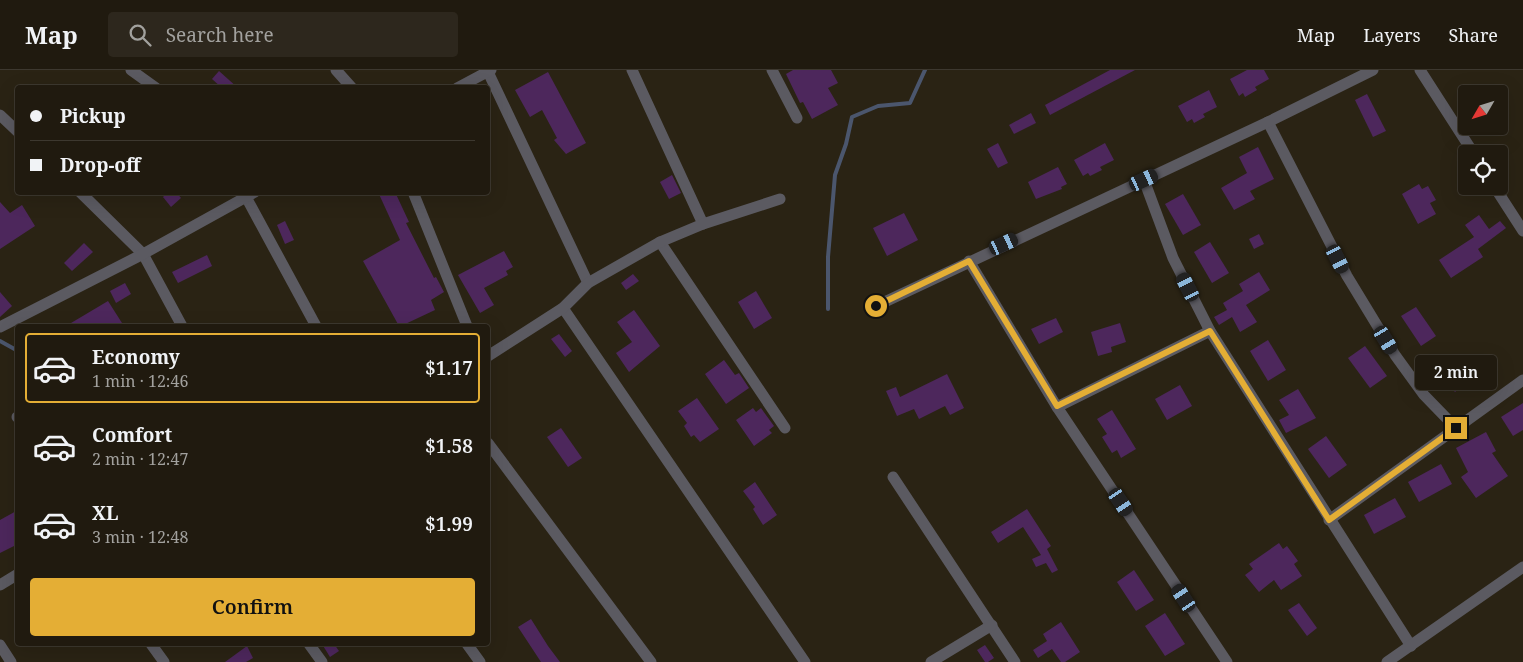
<!DOCTYPE html>
<html lang="en">
<head>
<meta charset="utf-8">
<style>
	:root { --surface:#201a0f; --page:#2d271d; --text:#f1f3f6; --muted:#a2a19e; --line:#3d382f; --accent:#e4ae35 }
	body { margin:0; font-family:"Noto Serif",serif; background:var(--page); color:var(--text); height:100vh; display:flex; flex-direction:column; font-size:19px; white-space:nowrap }
	* { box-sizing:border-box; margin:0 }
	p { font-size:16px; color:var(--muted) }
	.icon { flex:none; width:28px; height:28px; fill:none; stroke:currentColor; stroke-width:2; stroke-linecap:round; stroke-linejoin:round }
	.map { position:relative; flex:1; overflow:hidden }
	.details { position:absolute; left:15px; top:254px; width:475px; height:322px; display:flex; flex-direction:column; background:var(--surface); border-radius:5px; box-shadow:0 5px 20px #0002,0 0 0 1px var(--line) }
	.details>* { flex:none }
	.top-card { position:absolute; left:15px; top:15px; width:475px; height:110px; border-radius:5px; box-shadow:0 5px 20px #0002,0 0 0 1px var(--line); display:grid; align-content:center; height:110px; padding:0 15px; background:var(--surface) }
	.needle { width:32px; rotate:231deg }
	.fabs { position:absolute; left:1458px; top:15px; display:grid; gap:10px }
	.fabs a { display:grid; place-items:center; width:50px; height:50px; border-radius:5px; background:var(--surface); box-shadow:0 5px 20px #0002,0 0 0 1px var(--line); font-size:25px }
	.end { position:absolute; width:22px; height:22px; margin:-11px; border:6px solid #e4ae35; background:#111; box-shadow:0 0 0 2px #111 }
	.from { border-radius:50% }
	.bubble { position:absolute; height:35px; border-radius:5px; background:var(--surface); box-shadow:0 5px 20px #0002,0 0 0 1px var(--line); font-size:16px; font-weight:600; line-height:35px; text-align:center }
	.car { position:absolute; width:15px; height:30px; margin:-15px -8px; border-radius:6px; box-shadow:0 0 4px 1px #0007; background:linear-gradient(#222 24%,#8ab4d8 0 40%,#222 0 76%,#8ab4d8 0 86%,#222 0) }
	.top-card b { display:flex; align-items:center; gap:18px; height:48px; font-size:19px }
	.top-card b+b { border-top:1px solid var(--line) }
	.top-card i { width:12px; height:12px; background:var(--text) }
	ul { padding:9px 0 0; list-style:none }
	li { display:flex; align-items:center; gap:15px; height:70px; margin:0 10px 8px; padding:0 5px; border:2px solid transparent; border-radius:5px }
	li div { flex:1 }
	li b { display:block; font-size:19px }
	li em { font-style:normal; font-weight:600 }
	li.active { border-color:var(--accent) }
	li>.icon { width:45px; height:45px; stroke-width:1.5 }
	.primary-button { display:flex; gap:10px; margin-top:auto; padding:10px 15px }
	.primary-button a { flex:1; height:58px; border-radius:5px; background:var(--accent); color:#111; font-size:20px; font-weight:600; line-height:58px; text-align:center }
	header { display:flex; align-items:center; gap:30px; box-sizing:border-box; height:70px; padding:0 25px; background:var(--surface); border-bottom:1px solid var(--line) }
	header strong { font-size:24px }
	nav { display:flex; gap:28px; margin-inline-start:auto; font-size:18px }
	.search { width:350px; height:45px; background:var(--page); display:flex; align-items:center; gap:12px; box-sizing:border-box; padding:0 18px; border-radius:5px; color:var(--muted); font-size:19px }
	.map>svg:first-child { display:block }
</style>
</head>
<body>
<header>
<strong>Map</strong>
<div class="search"><svg class="icon" aria-label="search" viewBox="0 0 24 24"><circle cx="10" cy="10" r="6"/><path d="M15 15l6 6"/></svg>Search here</div>
<nav><a>Map</a><a>Layers</a><a>Share</a></nav>
</header>
<div class="map">
<svg width="1523" height="592" viewBox="0 0 1523 592">
	<rect width="100%" height="100%" fill="#2a2314"/>
	<g fill="none" stroke-linecap="round" stroke-linejoin="round">
		<g stroke="#4b566d" stroke-width="4">
			<polyline points="828,239 828,187 835,105 846,74 852,47 878,36 910,33 925,0"/>
			<polyline points="0,271 18,281"/>
		</g>
	</g>
	<g fill="#4d275c">
		<polygon points="793,0 831,0 838,13 828,18 838,35 812,49 803,32 800,33 786,4"/>
		<polygon points="1110,0 1135,0 1050,45 1045,35"/>
		<polygon points="1247,0 1264,0 1269,9 1255,17 1257,20 1245,27 1243,23 1239,26 1230,9"/>
		<polygon points="219,1 238,18 222,18 212,9"/>
		<polygon points="548,2 586,73 566,84 554,70 557,68 542,40 530,47 515,20"/>
		<polygon points="1209,20 1217,37 1203,44 1205,47 1194,53 1192,49 1187,52 1178,36"/>
		<polygon points="1367,24 1386,61 1373,67 1355,30"/>
		<polygon points="1031,43 1036,53 1014,64 1009,55"/>
		<polygon points="998,73 1008,93 998,98 987,79"/>
		<polygon points="1105,73 1114,90 1100,97 1102,100 1090,106 1088,103 1083,106 1074,90"/>
		<polygon points="1258,77 1274,109 1250,121 1255,129 1234,140 1221,118 1247,103 1239,87"/>
		<polygon points="1058,97 1067,114 1061,117 1062,119 1036,129 1028,112"/>
		<polygon points="672,105 681,123 669,129 660,112"/>
		<polygon points="1419,114 1422,119 1428,116 1436,130 1430,133 1436,144 1418,154 1402,124"/>
		<polygon points="168,122 176,122 181,128 171,137 163,127"/>
		<polygon points="378,122 395,122 409,152 406,153 434,208 436,207 444,222 431,230 435,240 401,256 399,256 363,191 400,170"/>
		<polygon points="1183,124 1201,155 1183,165 1165,134"/>
		<polygon points="0,132 10,143 22,135 35,156 0,179"/>
		<polygon points="904,143 918,170 887,186 873,158"/>
		<polygon points="1479,145 1489,159 1500,151 1506,158 1478,179 1483,187 1451,208 1439,190 1474,167 1465,155"/>
		<polygon points="285,151 294,170 285,174 277,155"/>
		<polygon points="1259,164 1264,174 1254,179 1249,169"/>
		<polygon points="1210,172 1229,203 1212,213 1194,182"/>
		<polygon points="84,173 93,182 72,201 64,193"/>
		<polygon points="504,181 513,197 506,201 508,205 484,218 494,235 480,243 458,205"/>
		<polygon points="207,185 212,196 178,213 172,202"/>
		<polygon points="1259,202 1270,220 1246,235 1257,252 1240,262 1232,247 1219,255 1214,247 1227,240 1223,233 1243,221 1239,214"/>
		<polygon points="633,204 639,211 626,220 621,213"/>
		<polygon points="125,213 131,224 116,233 110,221"/>
		<polygon points="756,221 772,248 754,259 738,232"/>
		<polygon points="0,222 12,236 0,247"/>
		<polygon points="108,231 122,253 117,256 66,256"/>
		<polygon points="1416,237 1436,266 1421,276 1401,246"/>
		<polygon points="634,240 660,276 629,302 616,283 632,272 617,252"/>
		<polygon points="1056,248 1063,262 1039,274 1031,259"/>
		<polygon points="1120,253 1126,272 1111,277 1112,282 1098,286 1091,262"/>
		<polygon points="559,264 572,281 565,287 551,269"/>
		<polygon points="1268,270 1286,300 1268,311 1250,281"/>
		<polygon points="1365,276 1387,306 1370,318 1348,288"/>
		<polygon points="1450,287 1470,309 1455,322 1436,300"/>
		<polygon points="724,290 735,305 739,303 749,318 726,334 705,304"/>
		<polygon points="947,304 964,338 950,345 945,336 919,349 914,339 897,346 886,321 896,317 900,327"/>
		<polygon points="1180,315 1192,336 1167,350 1155,329"/>
		<polygon points="1298,319 1316,348 1286,363 1279,350 1289,345 1279,330"/>
		<polygon points="697,328 719,359 700,372 694,365 691,367 684,356 687,353 678,341"/>
		<polygon points="1523,333 1523,360 1513,366 1501,347"/>
		<polygon points="753,338 756,342 761,338 774,356 769,360 772,363 754,376 736,350"/>
		<polygon points="1112,340 1136,379 1121,388 1117,380 1112,383 1102,367 1107,364 1097,349"/>
		<polygon points="561,358 582,388 568,397 547,367"/>
		<polygon points="1486,362 1496,381 1492,383 1508,406 1476,428 1461,407 1468,402 1456,378"/>
		<polygon points="1326,366 1347,395 1329,408 1308,379"/>
		<polygon points="1441,394 1452,414 1419,432 1408,412"/>
		<polygon points="755,412 777,445 763,455 753,439 755,437 743,421"/>
		<polygon points="1395,428 1406,447 1374,464 1364,445"/>
		<polygon points="1027,439 1051,476 1047,479 1058,500 1052,503 1046,493 1036,497 1032,489 1041,485 1023,457 998,473 991,462"/>
		<polygon points="18,440 18,474 0,483 0,450"/>
		<polygon points="1279,473 1283,479 1287,476 1298,491 1294,494 1302,506 1281,520 1274,510 1259,522 1245,505 1253,499 1249,494"/>
		<polygon points="1134,500 1154,530 1136,541 1117,512"/>
		<polygon points="1299,533 1317,558 1307,566 1288,540"/>
		<polygon points="1165,543 1185,574 1165,586 1145,556"/>
		<polygon points="531,549 548,576 560,592 541,592 518,557"/>
		<polygon points="1061,552 1080,582 1065,592 1061,592 1052,579 1038,588 1033,580 1047,571 1043,564"/>
		<polygon points="322,574 334,574 339,581 330,587"/>
		<polygon points="985,575 994,588 988,592 985,592 977,580"/>
		<polygon points="247,576 253,588 246,592 225,592"/>
	</g>
	<g fill="none" stroke-linecap="round" stroke-linejoin="round">
		<g stroke="#5b5a61" stroke-width="11">
			<polyline points="131,0 156,18"/>
			<polyline points="336,0 352,18"/>
			<polyline points="632,0 703,154"/>
			<polyline points="772,0 797,48"/>
			<polyline points="1420,0 1474,84"/>
			<polyline points="488,2 588,213"/>
			<polyline points="457,18 491,0"/>
			<polyline points="0,45 18,62"/>
			<polyline points="1268,52 1347,206 1395,285 1424,325 1456,358"/>
			<polyline points="1144,110 1173,188 1210,261 1411,576"/>
			<polyline points="1494,116 1523,161"/>
			<polyline points="80,122 143,184 182,256"/>
			<polyline points="413,122 467,256"/>
			<polyline points="246,127 316,256"/>
			<polyline points="660,172 785,358"/>
			<polyline points="969,191 1057,337 1227,592"/>
			<polyline points="876,236 1268,52 1373,0"/>
			<polyline points="563,238 805,592"/>
			<polyline points="0,257 143,184 255,122"/>
			<polyline points="488,286 563,238 588,213 660,172 703,154 780,129"/>
			<polyline points="1057,337 1210,261"/>
			<polyline points="17,347 18,347"/>
			<polyline points="488,373 651,592"/>
			<polyline points="893,407 1015,592"/>
			<polyline points="1329,450 1523,310"/>
			<polyline points="0,515 18,504"/>
			<polyline points="151,574 164,592"/>
			<polyline points="309,574 322,592"/>
			<polyline points="467,574 480,592"/>
			<polyline points="0,575 11,592"/>
			<polyline points="931,592 992,555"/>
			<polyline points="1387,592 1523,497"/>
		</g>
	</g>
	<g fill="none" stroke-linecap="round" stroke-linejoin="round">
		<polyline stroke="#e4ae35" stroke-width="6" points="876,236 969,191 1057,336 1210,261 1329,450 1456,358"/>
	</g>
</svg>
<div class="fabs">
<a><svg class="needle" viewBox="-14 -14 28 28"><path d="M0-13l5 13h-10z" fill="#e53935"/><path d="M0 13l5-13h-10z" fill="#a2a19e"/></svg></a>
<a><svg class="icon" aria-label="locate" viewBox="0 0 24 24"><circle cx="12" cy="12" r="6"/><path d="M12 2v4M12 18v4M2 12h4M18 12h4"/></svg></a>
</div>
<i class="end from" style="left:876px;top:236px"></i>
<i class="end" style="left:1456px;top:358px"></i>
<div class="bubble" style="left:1415px;top:285px;width:82px">2 min</div>
<i class="car" style="left:1144px;top:110px;rotate:65deg"></i>
<i class="car" style="left:1004px;top:174px;rotate:65deg"></i>
<i class="car" style="left:1338px;top:189px;rotate:153deg"></i>
<i class="car" style="left:1188px;top:217px;rotate:333deg"></i>
<i class="car" style="left:1386px;top:270px;rotate:149deg"></i>
<i class="car" style="left:1121px;top:432px;rotate:146deg"></i>
<i class="car" style="left:1184px;top:528px;rotate:327deg"></i>
<div class="top-card">
<b><i class="from"></i>Pickup</b>
<b><i></i>Drop-off</b>
</div>
<section class="details">
<ul>
<li class="active"><svg class="icon" aria-label="car" viewBox="0 0 24 24"><path d="M5 17H2v-5l4-1 3-4h7l3 4 3 1v5h-3M9 17h6M6 11h13"/><circle cx="7" cy="17" r="2"/><circle cx="17" cy="17" r="2"/></svg><div><b>Economy</b><p>1 min · 12:46</p></div><em>$1.17</em></li>
<li><svg class="icon" aria-label="car" viewBox="0 0 24 24"><path d="M5 17H2v-5l4-1 3-4h7l3 4 3 1v5h-3M9 17h6M6 11h13"/><circle cx="7" cy="17" r="2"/><circle cx="17" cy="17" r="2"/></svg><div><b>Comfort</b><p>2 min · 12:47</p></div><em>$1.58</em></li>
<li><svg class="icon" aria-label="car" viewBox="0 0 24 24"><path d="M5 17H2v-5l4-1 3-4h7l3 4 3 1v5h-3M9 17h6M6 11h13"/><circle cx="7" cy="17" r="2"/><circle cx="17" cy="17" r="2"/></svg><div><b>XL</b><p>3 min · 12:48</p></div><em>$1.99</em></li>
</ul>
<div class="primary-button"><a>Confirm</a></div>
</section>
</div>
</body>
</html>
